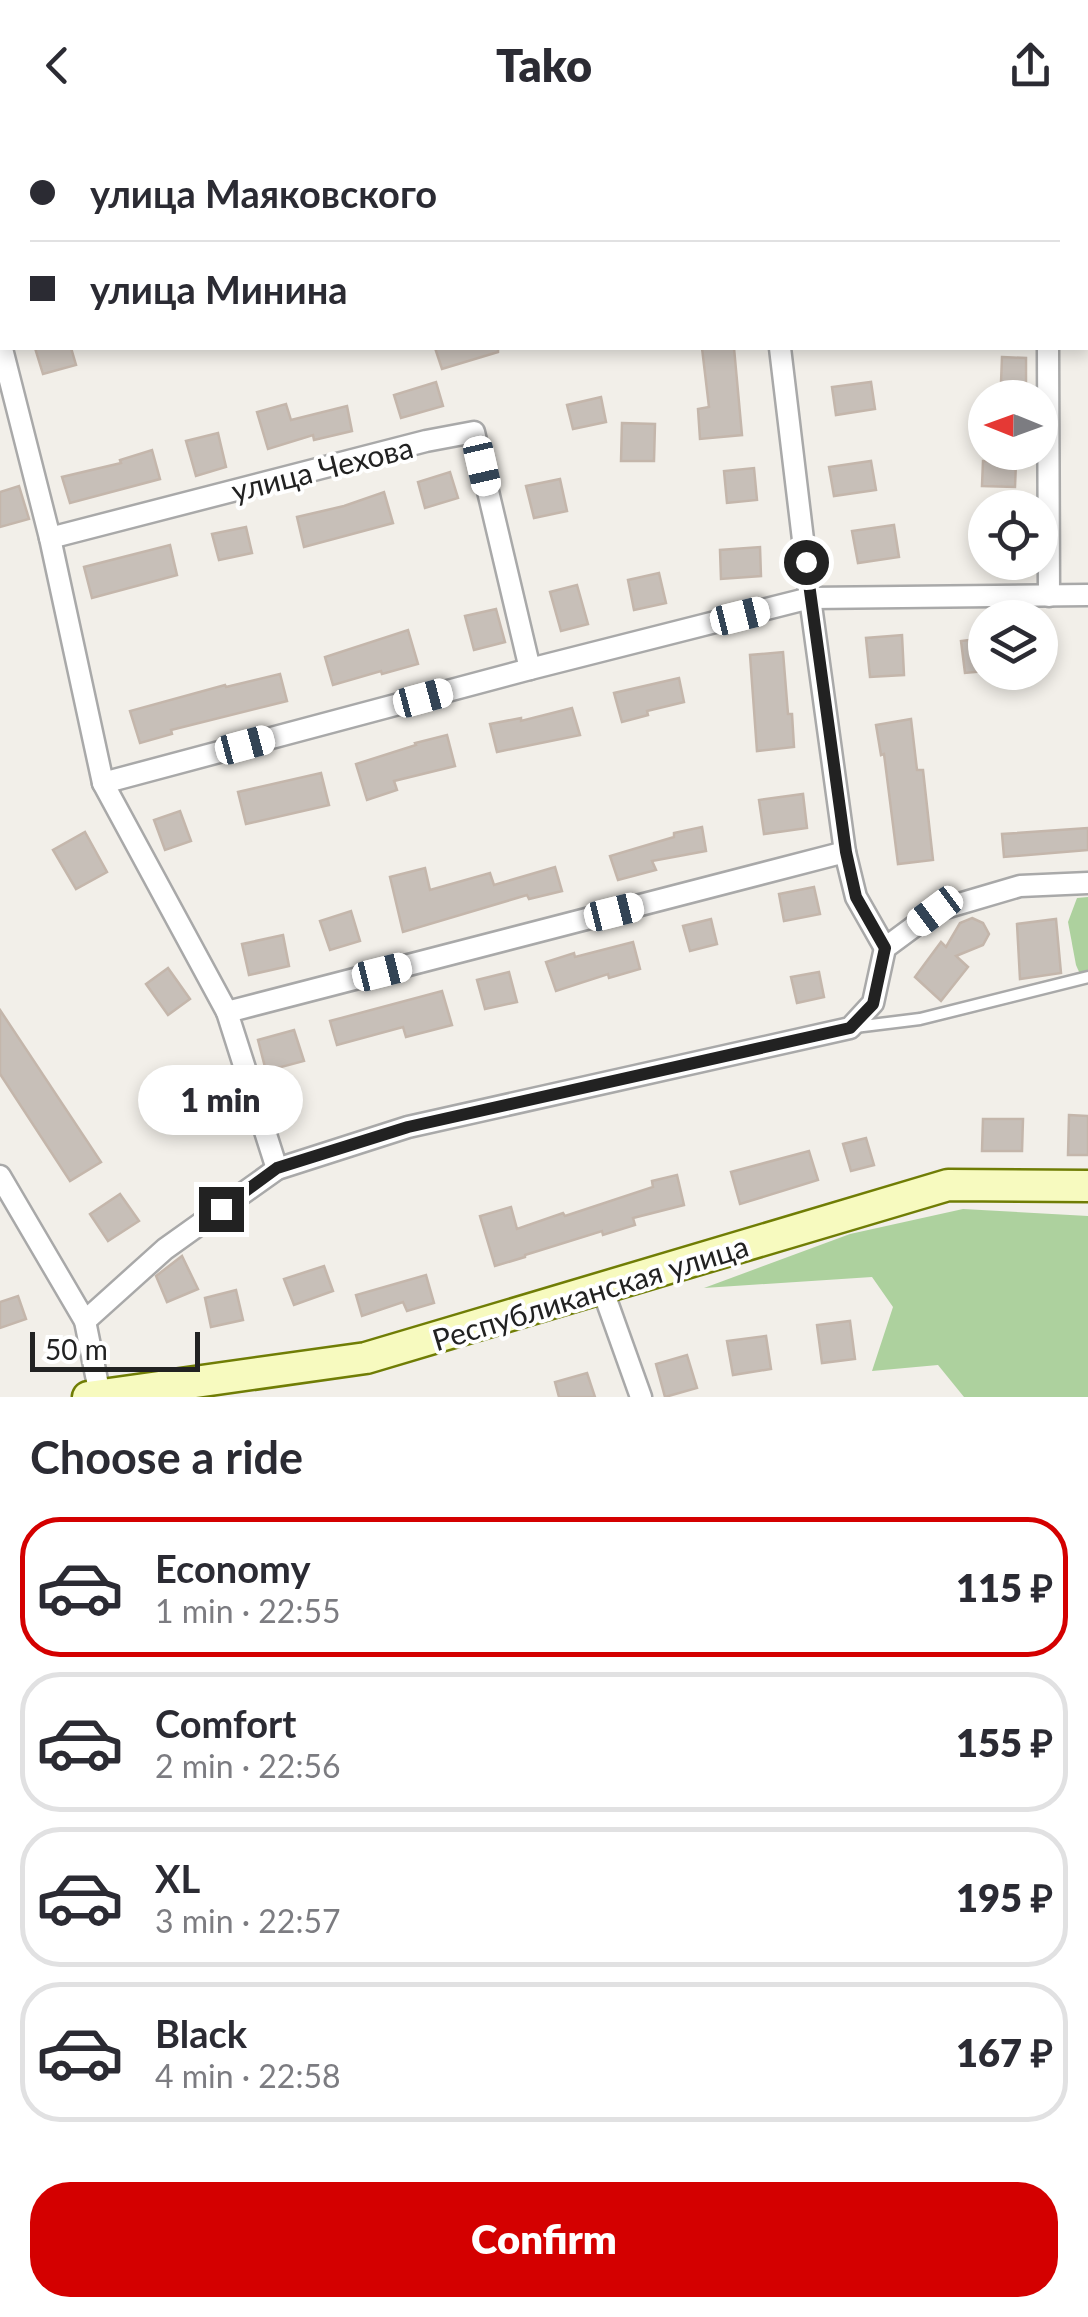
<!DOCTYPE html>
<html lang="en">
<head>
<meta charset="utf-8">
<style>
	:root { --surface:#fff; --page:#f7f7f7; --text:#2b2b33; --muted:#7c7c81; --line:#e1e1e2; --accent:#d40000 }
	body { margin:0; font-family:Lato,sans-serif; background:var(--page); color:var(--text); height:100vh; display:flex; flex-direction:column; font-size:38px; white-space:nowrap }
	* { box-sizing:border-box; margin:0 }
	p { font-size:32px; color:var(--muted) }
	.icon { flex:none; width:55px; height:55px; fill:none; stroke:currentColor; stroke-width:2; stroke-linecap:round; stroke-linejoin:round }
	.map { position:relative; height:1267px; overflow:hidden }
	.panel { display:flex; flex-direction:column; background:var(--surface); flex:1 }
	.panel>* { flex:none }
	.top-card { position:absolute; left:0px; top:0px; width:1090px; height:220px; box-shadow:0 5px 15px #0003; display:grid; align-content:center; height:220px; padding:0 30px; background:var(--surface) }
	.needle { width:65px; rotate:271deg }
	.controls { position:absolute; left:968px; top:250px; display:grid; gap:20px }
	.controls a { display:grid; place-items:center; width:90px; height:90px; border-radius:50%; background:var(--surface); box-shadow:0 5px 15px #0003; font-size:50px }
	.scale { position:absolute; left:30px; bottom:25px; width:170px; box-sizing:border-box; padding-left:10px; border:5px solid #222; border-top:0; font-size:28px; line-height:35px; white-space:nowrap; color:#222; -webkit-text-stroke:8px #fff; paint-order:stroke }
	.end { position:absolute; width:45px; height:45px; margin:-22px; border:12px solid #222; background:#fff; box-shadow:0 0 0 5px #fff }
	.from { border-radius:50% }
	.bubble { position:absolute; height:70px; border-radius:35px; background:var(--surface); box-shadow:0 5px 15px #0003; font-size:32px; font-weight:800; line-height:70px; text-align:center }
	.car { position:absolute; width:30px; height:60px; margin:-30px -15px; border-radius:12px; box-shadow:0 0 8px 2px #0007; background:linear-gradient(#fff 24%,#345 0 40%,#fff 0 76%,#345 0 86%,#fff 0) }
	.top-card b { display:flex; align-items:center; gap:35px; height:95px; font-size:38px }
	.top-card b+b { border-top:2px solid var(--line) }
	.top-card i { width:25px; height:25px; background:var(--text) }
	ul { padding:0; list-style:none }
	li { display:flex; align-items:center; gap:30px; height:140px; margin:0 20px 15px; padding:0 10px; border:5px solid var(--line); border-radius:40px }
	li div { flex:1 }
	li b { display:block; font-size:38px }
	li em { font-style:normal; font-weight:800 }
	li.selected { border-color:var(--accent) }
	li>.icon { width:90px; height:90px; stroke-width:1.5 }
	h2 { padding:0 30px; font-size:45px; line-height:120px }
	.cta { display:flex; gap:20px; margin-top:auto; padding:20px 30px }
	.cta a { flex:1; height:115px; border-radius:40px; background:var(--accent); color:#fff; font-size:40px; font-weight:800; line-height:115px; text-align:center }
	header { display:flex; justify-content:space-between; align-items:center; height:130px; padding:0 30px; background:var(--surface); font-size:45px; font-weight:800 }
	.map>svg:first-child { display:block }
</style>
</head>
<body>
<header><svg class="icon" aria-label="back" viewBox="0 0 24 24"><path d="M15 5l-7 7 7 7"/></svg>Tako<svg class="icon" aria-label="share" viewBox="0 0 24 24"><path d="M12 15V3M7 8l5-5 5 5M5 13v7h14v-7"/></svg></header>
<div class="map">
<svg width="1088" height="1267" viewBox="0 0 1088 1267">
	<rect width="100%" height="100%" fill="#f2efe9"/>
	<g fill="#add19e">
		<polygon points="1088,767 1088,852 1084,853 1076,835 1068,792 1077,768"/>
		<polygon points="963,1079 1088,1086 1088,1267 964,1267 938,1235 872,1241 893,1177 872,1147 704,1158 850,1104"/>
	</g>
	<g fill="#c7bfb8" stroke="#c4b6ab" stroke-width="2.5">
		<polygon points="35,218 71,218 76,235 43,244"/>
		<polygon points="435,218 498,218 498,222 442,239"/>
		<polygon points="702,218 734,218 742,305 700,309 698,279 709,277"/>
		<polygon points="1002,227 1026,228 1026,253 1001,253"/>
		<polygon points="436,252 443,276 401,288 394,265"/>
		<polygon points="871,252 875,279 836,285 832,257"/>
		<polygon points="601,267 606,292 573,299 567,275"/>
		<polygon points="286,274 291,290 347,276 352,301 314,310 313,305 268,319 257,282"/>
		<polygon points="622,293 655,294 654,331 621,331"/>
		<polygon points="218,303 226,337 196,346 186,311"/>
		<polygon points="152,320 160,349 70,373 62,347 121,333 120,330"/>
		<polygon points="871,331 876,360 834,366 829,337"/>
		<polygon points="983,331 1016,332 1015,357 982,356"/>
		<polygon points="754,338 757,370 727,373 724,341"/>
		<polygon points="450,342 458,368 425,378 418,352"/>
		<polygon points="560,349 567,381 534,388 526,356"/>
		<polygon points="19,356 29,389 0,397 0,362"/>
		<polygon points="384,362 393,393 304,417 297,387 344,376"/>
		<polygon points="894,395 899,427 858,433 852,401"/>
		<polygon points="246,397 252,423 219,430 212,404"/>
		<polygon points="170,415 177,445 92,468 84,437"/>
		<polygon points="760,417 761,446 721,449 720,420"/>
		<polygon points="659,443 666,473 634,480 628,450"/>
		<polygon points="577,455 588,494 561,501 550,462"/>
		<polygon points="496,479 505,512 474,520 465,486"/>
		<polygon points="408,500 418,534 382,544 381,541 333,555 325,527"/>
		<polygon points="902,505 904,545 870,547 866,508"/>
		<polygon points="985,508 985,541 965,543 961,511"/>
		<polygon points="783,522 788,584 792,584 794,617 757,621 750,525"/>
		<polygon points="280,544 287,571 171,600 172,604 140,613 130,581 225,555 226,557"/>
		<polygon points="679,548 684,572 647,581 648,585 622,592 614,563"/>
		<polygon points="572,578 580,605 497,622 490,594 521,588 521,591"/>
		<polygon points="911,589 917,640 923,640 933,730 898,734 884,624 881,625 876,595"/>
		<polygon points="447,605 455,636 394,651 397,660 367,670 356,634 416,615 415,613"/>
		<polygon points="321,643 329,675 246,694 238,662"/>
		<polygon points="803,664 807,698 764,704 759,670"/>
		<polygon points="180,681 191,711 165,720 154,690"/>
		<polygon points="702,697 706,721 652,731 656,740 618,750 610,726 674,707 674,703"/>
		<polygon points="1088,698 1088,720 1004,727 1002,704"/>
		<polygon points="85,702 107,742 76,759 53,720"/>
		<polygon points="555,737 562,761 529,769 527,765 403,802 390,747 425,738 430,760 490,743 494,755"/>
		<polygon points="814,757 820,784 784,791 779,764"/>
		<polygon points="351,781 360,811 330,820 320,791"/>
		<polygon points="972,788 983,793 989,804 983,815 956,826 968,837 941,871 915,847 941,812 946,817 960,793"/>
		<polygon points="711,789 717,814 690,821 683,796"/>
		<polygon points="1056,789 1061,843 1020,849 1017,794"/>
		<polygon points="283,805 289,836 249,845 242,814"/>
		<polygon points="633,812 640,839 609,848 608,844 556,861 546,832 574,823 575,827"/>
		<polygon points="168,838 190,869 168,885 146,854"/>
		<polygon points="509,842 517,872 485,879 477,850"/>
		<polygon points="819,842 824,867 797,873 791,847"/>
		<polygon points="442,861 452,895 406,907 403,897 337,915 330,891"/>
		<polygon points="0,880 101,1032 70,1051 0,944"/>
		<polygon points="294,900 304,931 266,941 258,910"/>
		<polygon points="1069,985 1088,986 1088,1025 1068,1025"/>
		<polygon points="983,989 1023,989 1022,1021 982,1021"/>
		<polygon points="866,1008 874,1035 851,1041 843,1014"/>
		<polygon points="809,1021 818,1050 740,1074 731,1042"/>
		<polygon points="677,1045 684,1075 633,1088 635,1095 603,1105 602,1101 525,1125 525,1127 495,1136 480,1086 511,1077 517,1099 563,1083 565,1086 653,1057 652,1051"/>
		<polygon points="120,1064 139,1091 108,1111 90,1084"/>
		<polygon points="182,1126 198,1159 167,1172 156,1146"/>
		<polygon points="324,1136 333,1161 294,1175 284,1149"/>
		<polygon points="426,1145 434,1173 407,1181 403,1172 362,1186 356,1165"/>
		<polygon points="236,1160 243,1190 211,1197 205,1168"/>
		<polygon points="18,1166 26,1189 0,1198 0,1172"/>
		<polygon points="850,1191 855,1229 822,1233 817,1195"/>
		<polygon points="766,1206 771,1239 733,1245 727,1211"/>
		<polygon points="687,1225 697,1258 665,1267 656,1234"/>
		<polygon points="587,1243 595,1267 559,1267 555,1252"/>
	</g>
	<g fill="none" stroke-linecap="round" stroke-linejoin="round">
		<defs>
			<polyline id="lane" points="855,897 920,889 1088,847"/>
			<g id="street">
				<polyline points="292,0 293,2"/>
				<polyline points="754,0 754,2"/>
				<polyline points="520,2 529,0"/>
				<polyline points="0,151 2,150"/>
				<polyline points="0,211 50,408 103,653 227,882"/>
				<polyline points="780,218 810,468 845,722 856,767 885,818"/>
				<polyline points="1048,218 1049,466"/>
				<polyline points="50,408 426,311 474,302 530,539"/>
				<polyline points="103,653 530,539 810,468 1088,465"/>
				<polyline points="277,1039 227,882 845,722"/>
				<polyline points="0,1046 85,1191 100,1265"/>
				<polyline points="602,1158 641,1267"/>
				<polyline points="85,1191 165,1119 277,1039 408,997 850,898 873,873 885,818 935,781 1020,756 1088,753"/>
			</g>
			<polyline id="secondary" points="88,1267 366,1228 948,1055 1088,1056"/>
		</defs>
		<use href="#lane" stroke="#a9a9a9" stroke-width="15"/>
		<use href="#street" stroke="#a9a9a9" stroke-width="25"/>
		<use href="#secondary" stroke="#707d05" stroke-width="35"/>
		<use href="#lane" stroke="#fff" stroke-width="10"/>
		<use href="#street" stroke="#fff" stroke-width="20"/>
		<use href="#secondary" stroke="#f7fabf" stroke-width="30"/>
	</g>
	<g fill="none" stroke-linecap="round" stroke-linejoin="round">
		<polyline stroke="#222" stroke-width="12" points="221,1079 277,1038 408,997 850,898 873,874 885,818 856,767 846,722 806,432"/>
	</g>
	<g text-anchor="middle" dominant-baseline="central" stroke-width="8" stroke-linejoin="round" paint-order="stroke">
		<g font-size="30" fill="#222" stroke="#fff">
			<text transform="translate(322 338) rotate(-14)">улица Чехова</text>
			<text transform="translate(590 1162) rotate(-17)">Республиканская улица</text>
		</g>
	</g>
</svg>
<div class="controls">
<a><svg class="needle" viewBox="-14 -14 28 28"><path d="M0-13l5 13h-10z" fill="#e53935"/><path d="M0 13l5-13h-10z" fill="#7c7c81"/></svg></a>
<a><svg class="icon" aria-label="locate" viewBox="0 0 24 24"><circle cx="12" cy="12" r="6"/><path d="M12 2v4M12 18v4M2 12h4M18 12h4"/></svg></a>
<a><svg class="icon" aria-label="layers" viewBox="0 0 24 24"><path d="M12 4l9 5-9 5-9-5zM3 14l9 5 9-5"/></svg></a>
</div>
<div class="scale">50 m</div>
<i class="end from" style="left:806px;top:432px"></i>
<i class="end" style="left:221px;top:1079px"></i>
<div class="bubble" style="left:138px;top:935px;width:165px">1 min</div>
<i class="car" style="left:482px;top:336px;rotate:167deg"></i>
<i class="car" style="left:740px;top:486px;rotate:76deg"></i>
<i class="car" style="left:423px;top:568px;rotate:75deg"></i>
<i class="car" style="left:245px;top:615px;rotate:75deg"></i>
<i class="car" style="left:935px;top:781px;rotate:233deg"></i>
<i class="car" style="left:614px;top:782px;rotate:76deg"></i>
<i class="car" style="left:382px;top:842px;rotate:76deg"></i>
<div class="top-card">
<b><i class="from"></i>улица Маяковского</b>
<b><i></i>улица Минина</b>
</div>
</div>
<section class="panel">
<h2>Choose a ride</h2>
<ul>
<li class="selected"><svg class="icon" aria-label="car" viewBox="0 0 24 24"><path d="M5 17H2v-5l4-1 3-4h7l3 4 3 1v5h-3M9 17h6M6 11h13"/><circle cx="7" cy="17" r="2"/><circle cx="17" cy="17" r="2"/></svg><div><b>Economy</b><p>1 min · 22:55</p></div><em>115 ₽</em></li>
<li><svg class="icon" aria-label="car" viewBox="0 0 24 24"><path d="M5 17H2v-5l4-1 3-4h7l3 4 3 1v5h-3M9 17h6M6 11h13"/><circle cx="7" cy="17" r="2"/><circle cx="17" cy="17" r="2"/></svg><div><b>Comfort</b><p>2 min · 22:56</p></div><em>155 ₽</em></li>
<li><svg class="icon" aria-label="car" viewBox="0 0 24 24"><path d="M5 17H2v-5l4-1 3-4h7l3 4 3 1v5h-3M9 17h6M6 11h13"/><circle cx="7" cy="17" r="2"/><circle cx="17" cy="17" r="2"/></svg><div><b>XL</b><p>3 min · 22:57</p></div><em>195 ₽</em></li>
<li><svg class="icon" aria-label="car" viewBox="0 0 24 24"><path d="M5 17H2v-5l4-1 3-4h7l3 4 3 1v5h-3M9 17h6M6 11h13"/><circle cx="7" cy="17" r="2"/><circle cx="17" cy="17" r="2"/></svg><div><b>Black</b><p>4 min · 22:58</p></div><em>167 ₽</em></li>
</ul>
<div class="cta"><a>Confirm</a></div>
</section>
</body>
</html>
